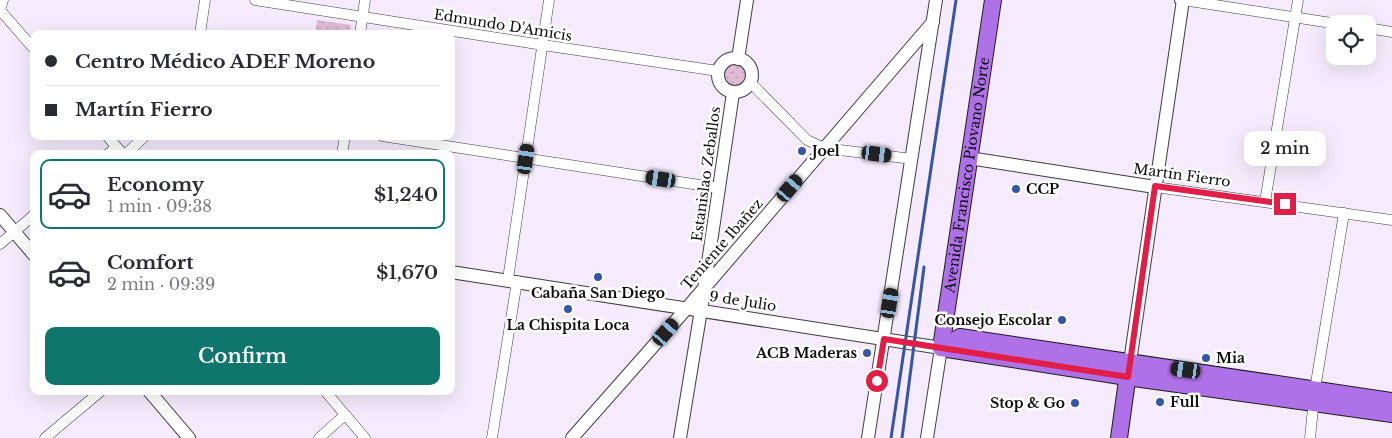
<!DOCTYPE html>
<html lang="en">
<head>
<meta charset="utf-8">
<style>
	:root { --surface:#fff; --page:#f7f7f7; --text:#2b2b33; --muted:#7c7c81; --line:#e1e1e2; --accent:#0f766e }
	body { margin:0; font-family:"Libre Baskerville",serif; background:var(--page); color:var(--text); height:100vh; display:flex; flex-direction:column; font-size:19px; white-space:nowrap }
	* { box-sizing:border-box; margin:0 }
	p { font-size:16px; color:var(--muted) }
	.icon { flex:none; width:28px; height:28px; fill:none; stroke:currentColor; stroke-width:2; stroke-linecap:round; stroke-linejoin:round }
	.map { position:relative; flex:1; overflow:hidden }
	.panel { position:absolute; left:30px; top:150px; width:425px; height:245px; display:flex; flex-direction:column; background:var(--surface); border-radius:10px; box-shadow:0 5px 20px #0002 }
	.panel>* { flex:none }
	.guide { position:absolute; left:30px; top:30px; width:425px; height:110px; border-radius:10px; box-shadow:0 5px 20px #0002; display:grid; align-content:center; height:110px; padding:0 15px; background:var(--surface) }
	.controls { position:absolute; left:1326px; top:15px; display:grid; gap:10px }
	.controls a { display:grid; place-items:center; width:50px; height:50px; border-radius:10px; background:var(--surface); box-shadow:0 5px 20px #0002; font-size:25px }
	.end { position:absolute; width:22px; height:22px; margin:-11px; border:6px solid #e11d48; background:#fff; box-shadow:0 0 0 2px #fff }
	.from { border-radius:50% }
	.bubble { position:absolute; height:35px; border-radius:10px; background:var(--surface); box-shadow:0 5px 20px #0002; font-size:16px; font-weight:600; line-height:35px; text-align:center }
	.car { position:absolute; width:15px; height:30px; margin:-15px -8px; border-radius:6px; box-shadow:0 0 4px 1px #0007; background:linear-gradient(#222 24%,#8ab4d8 0 40%,#222 0 76%,#8ab4d8 0 86%,#222 0) }
	.guide b { display:flex; align-items:center; gap:18px; height:48px; font-size:19px }
	.guide b+b { border-top:1px solid var(--line) }
	.guide i { width:12px; height:12px; background:var(--text) }
	ul { padding:9px 0 0; list-style:none }
	li { display:flex; align-items:center; gap:15px; height:70px; margin:0 10px 8px; padding:0 5px; border:2px solid transparent; border-radius:10px }
	li div { flex:1 }
	li b { display:block; font-size:19px }
	li em { font-style:normal; font-weight:600 }
	li.on { border-color:var(--accent) }
	li>.icon { width:45px; height:45px; stroke-width:1.5 }
	.action { display:flex; gap:10px; margin-top:auto; padding:10px 15px }
	.action a { flex:1; height:58px; border-radius:10px; background:var(--accent); color:#fff; font-size:20px; font-weight:600; line-height:58px; text-align:center }
	.map>svg:first-child { display:block }
</style>
</head>
<body>
<div class="map">
<svg width="1392" height="438" viewBox="0 0 1392 438">
	<defs>
		<pattern id="park-dots" width="8" height="8" patternUnits="userSpaceOnUse" patternTransform="scale(1.25)"><rect width="8" height="8" fill="#e2bad8"/><path d="M2 2h.1M6 6h.1" fill="none" stroke="#c19fb8" stroke-width="1.8" stroke-linecap="round"/></pattern>
	</defs>
	<rect width="100%" height="100%" fill="#f5ebfc"/>
	<g fill="url(#park-dots)">
		<polygon points="317,20 351,25 350,34 315,34"/>
		<circle cx="735" cy="75" r="11"/>
	</g>
	<g fill="none" stroke-linecap="round" stroke-linejoin="round">
		<defs>
			<g id="minor">
				<polyline points="255,0 543,45 718,71"/>
				<polyline points="1183,0 1338,24"/>
				<polyline points="0,10 34,49"/>
				<polyline points="0,10 3,0"/>
				<polyline points="1368,28 1392,32"/>
				<polyline points="200,34 205,0"/>
				<polyline points="360,34 365,0"/>
				<polyline points="750,82 807,140 824,148 912,159"/>
				<polyline points="107,136 123,154"/>
				<polyline points="382,136 719,188"/>
				<polyline points="108,154 116,147"/>
				<polyline points="126,154 145,136"/>
				<polyline points="342,154 345,136"/>
				<polyline points="1155,187 1392,220"/>
				<polyline points="1265,202 1298,0"/>
				<polyline points="0,244 34,215"/>
				<polyline points="508,279 549,0"/>
				<polyline points="325,391 365,438"/>
				<polyline points="45,438 101,391"/>
				<polyline points="319,438 345,415"/>
				<polyline points="492,438 517,281"/>
				<polyline points="1310,438 1315,389 1344,213"/>
			</g>
			<g id="tertiary">
				<circle cx="735" cy="75" r="17"/>
				<polyline points="738,59 747,0"/>
				<polyline points="969,158 1155,187"/>
				<polyline points="0,215 34,255"/>
				<polyline points="451,272 941,348 927,438"/>
				<polyline points="1130,362 1183,0 1181,0"/>
				<polyline points="149,391 189,438"/>
				<polyline points="572,438 687,308 933,22"/>
				<polyline points="680,438 701,310 733,93"/>
				<polyline points="868,438 936,0"/>
			</g>
			<g id="primary">
				<polyline points="941,348 960,337 1392,401"/>
				<polyline points="941,348 1127,377 1392,414"/>
				<path id="s1" d="M941,348L993,0"/>
				<polyline points="1119,438 1129,366"/>
			</g>
		</defs>
		<use href="#minor" stroke="#3e3e3e" stroke-width="11"/>
		<use href="#tertiary" stroke="#3e3e3e" stroke-width="14"/>
		<use href="#primary" stroke="#1c1c1c" stroke-width="18"/>
		<use href="#minor" stroke="#fff" stroke-width="10"/>
		<use href="#tertiary" stroke="#fff" stroke-width="12"/>
		<use href="#primary" stroke="#af71e7" stroke-width="16"/>
		<g stroke="#3556a8" stroke-width="3">
			<polyline points="891,438 956,0"/>
			<polyline points="902,438 924,267"/>
		</g>
	</g>
	<g fill="none" stroke-linecap="round" stroke-linejoin="round">
		<polyline stroke="#e11d48" stroke-width="6" points="877,381 884,339 1128,377 1155,186 1285,204"/>
	</g>
	<g fill="#3556a8" stroke="#fff" stroke-width="2">
		<circle cx="802" cy="151" r="5"/>
		<circle cx="1016" cy="189" r="5"/>
		<circle cx="598" cy="277" r="5"/>
		<circle cx="568" cy="309" r="5"/>
		<circle cx="1062" cy="320" r="5"/>
		<circle cx="867" cy="353" r="5"/>
		<circle cx="1206" cy="358" r="5"/>
		<circle cx="1160" cy="402" r="5"/>
		<circle cx="1075" cy="403" r="5"/>
	</g>
	<g text-anchor="middle" dominant-baseline="central" stroke-width="5" stroke-linejoin="round" paint-order="stroke">
		<g font-size="14" fill="#0b0b0b" stroke="#fff">
			<text transform="translate(503 25) rotate(9)">Edmundo D'Amicis</text>
			<text transform="translate(706 174) rotate(-82)">Estanislao Zeballos</text>
			<text stroke="none"><textPath href="#s1" startOffset="175">Avenida Francisco Piovano Norte</textPath></text>
			<text transform="translate(1182 175) rotate(8)">Martín Fierro</text>
			<text transform="translate(722 244) rotate(-49)">Teniente Ibañez</text>
			<text transform="translate(743 301) rotate(9)">9 de Julio</text>
		</g>
		<g font-size="14" font-weight="bold" fill="#0b0b0b" stroke="#fff" text-anchor="start">
			<text x="812" y="151">Joel</text>
			<text x="1026" y="189">CCP</text>
			<text x="598" y="293" text-anchor="middle">Cabaña San Diego</text>
			<text x="1052" y="320" text-anchor="end">Consejo Escolar</text>
			<text x="568" y="325" text-anchor="middle">La Chispita Loca</text>
			<text x="857" y="353" text-anchor="end">ACB Maderas</text>
			<text x="1216" y="358">Mia</text>
			<text x="1170" y="402">Full</text>
			<text x="1065" y="403" text-anchor="end">Stop &amp; Go</text>
		</g>
	</g>
</svg>
<div class="controls">
<a><svg class="icon" aria-label="locate" viewBox="0 0 24 24"><circle cx="12" cy="12" r="6"/><path d="M12 2v4M12 18v4M2 12h4M18 12h4"/></svg></a>
</div>
<i class="end from" style="left:877px;top:381px"></i>
<i class="end" style="left:1285px;top:204px"></i>
<div class="bubble" style="left:1244px;top:131px;width:82px">2 min</div>
<i class="car" style="left:877px;top:154px;rotate:97deg"></i>
<i class="car" style="left:526px;top:159px;rotate:8deg"></i>
<i class="car" style="left:661px;top:179px;rotate:279deg"></i>
<i class="car" style="left:790px;top:188px;rotate:40deg"></i>
<i class="car" style="left:890px;top:303px;rotate:9deg"></i>
<i class="car" style="left:666px;top:332px;rotate:41deg"></i>
<i class="car" style="left:1186px;top:370px;rotate:278deg"></i>
<div class="guide">
<b><i class="from"></i>Centro Médico ADEF Moreno</b>
<b><i></i>Martín Fierro</b>
</div>
<section class="panel">
<ul>
<li class="on"><svg class="icon" aria-label="car" viewBox="0 0 24 24"><path d="M5 17H2v-5l4-1 3-4h7l3 4 3 1v5h-3M9 17h6M6 11h13"/><circle cx="7" cy="17" r="2"/><circle cx="17" cy="17" r="2"/></svg><div><b>Economy</b><p>1 min · 09:38</p></div><em>$1,240</em></li>
<li><svg class="icon" aria-label="car" viewBox="0 0 24 24"><path d="M5 17H2v-5l4-1 3-4h7l3 4 3 1v5h-3M9 17h6M6 11h13"/><circle cx="7" cy="17" r="2"/><circle cx="17" cy="17" r="2"/></svg><div><b>Comfort</b><p>2 min · 09:39</p></div><em>$1,670</em></li>
</ul>
<div class="action"><a>Confirm</a></div>
</section>
</div>
</body>
</html>
